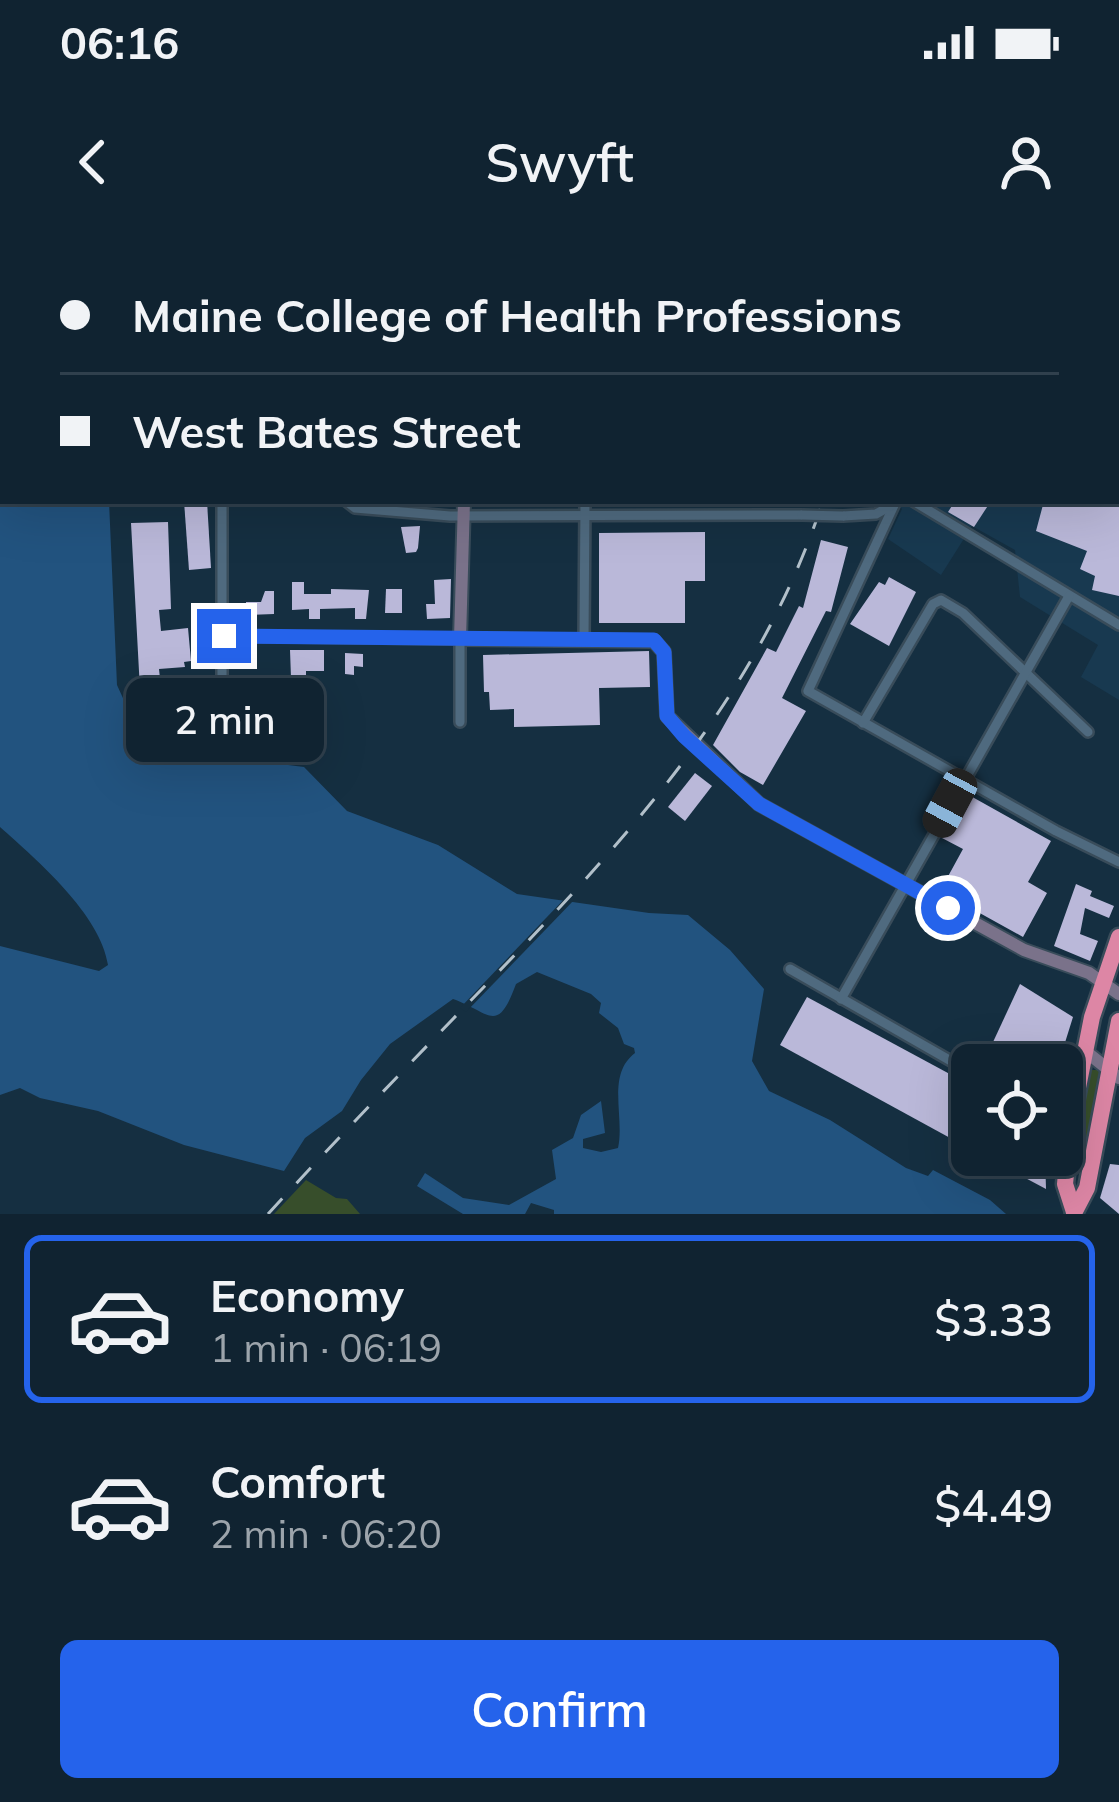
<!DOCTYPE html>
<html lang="en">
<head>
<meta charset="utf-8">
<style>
	:root { --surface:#102331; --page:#192b39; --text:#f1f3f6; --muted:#9ca4ab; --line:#30404d; --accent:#2563eb }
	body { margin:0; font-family:Mulish,sans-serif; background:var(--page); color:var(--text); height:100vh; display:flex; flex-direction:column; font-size:45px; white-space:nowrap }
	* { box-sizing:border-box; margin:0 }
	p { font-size:39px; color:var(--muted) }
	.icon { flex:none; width:66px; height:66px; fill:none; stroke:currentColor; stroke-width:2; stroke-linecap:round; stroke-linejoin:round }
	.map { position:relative; height:974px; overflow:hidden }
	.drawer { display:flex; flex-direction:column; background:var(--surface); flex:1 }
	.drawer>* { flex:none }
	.top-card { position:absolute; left:0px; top:0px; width:1119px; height:264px; box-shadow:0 12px 48px #0002,0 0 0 3px var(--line); display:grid; align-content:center; height:264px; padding:0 60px; background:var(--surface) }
	.fabs { position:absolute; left:951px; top:804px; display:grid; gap:24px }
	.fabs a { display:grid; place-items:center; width:132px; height:132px; border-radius:18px; background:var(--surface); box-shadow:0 12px 48px #0002,0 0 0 3px var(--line); font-size:60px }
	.end { position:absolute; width:54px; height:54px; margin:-27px; border:15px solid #2563eb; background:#fff; box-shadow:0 0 0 6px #fff }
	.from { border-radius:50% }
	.bubble { position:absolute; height:84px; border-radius:18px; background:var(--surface); box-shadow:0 12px 48px #0002,0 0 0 3px var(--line); font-size:39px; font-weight:600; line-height:84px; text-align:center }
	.car { position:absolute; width:36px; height:72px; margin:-36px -18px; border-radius:15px; box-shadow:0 0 9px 3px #0007; background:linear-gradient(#222 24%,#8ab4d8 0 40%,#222 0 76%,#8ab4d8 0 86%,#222 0) }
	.top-card b { display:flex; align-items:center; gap:42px; height:114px; font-size:45px }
	.top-card b+b { border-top:3px solid var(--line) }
	.top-card i { width:30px; height:30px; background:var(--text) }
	ul { padding:21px 0 0; list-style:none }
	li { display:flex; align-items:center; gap:36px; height:168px; margin:0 24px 18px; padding:0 36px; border:6px solid transparent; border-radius:18px }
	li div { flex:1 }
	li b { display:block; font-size:45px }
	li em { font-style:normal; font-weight:600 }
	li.selected { border-color:var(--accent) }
	li>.icon { width:108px; height:108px; stroke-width:1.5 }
	.action { display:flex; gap:24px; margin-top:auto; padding:24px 60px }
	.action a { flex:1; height:138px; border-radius:18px; background:var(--accent); color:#fff; font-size:48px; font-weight:600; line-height:138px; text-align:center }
	.status { display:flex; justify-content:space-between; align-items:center; height:84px; padding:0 60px; background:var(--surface); direction:ltr }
	.status svg { height:33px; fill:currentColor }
	header { display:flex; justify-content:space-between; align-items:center; height:156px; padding:0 60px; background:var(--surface); font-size:54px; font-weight:600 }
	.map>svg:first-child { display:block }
</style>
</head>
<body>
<div class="status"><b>06:16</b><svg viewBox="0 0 49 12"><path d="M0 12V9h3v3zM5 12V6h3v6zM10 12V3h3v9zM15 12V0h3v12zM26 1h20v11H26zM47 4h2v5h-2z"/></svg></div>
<header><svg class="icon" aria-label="back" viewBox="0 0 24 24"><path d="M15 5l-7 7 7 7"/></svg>Swyft<svg class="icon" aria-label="person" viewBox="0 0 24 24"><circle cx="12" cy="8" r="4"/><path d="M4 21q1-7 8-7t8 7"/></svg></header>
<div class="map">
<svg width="1119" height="974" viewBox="0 0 1119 974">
	<rect width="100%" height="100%" fill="#152f41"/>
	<polygon fill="#183950" points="891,0 1119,0 1119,460 1081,437 1098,405 1020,357 1015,310 972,286 941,335 888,299 902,269 895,261 1116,261 1116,3"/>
	<g fill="#374e2b">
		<polygon points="1090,830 1098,830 1101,835 1078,953 1082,871"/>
		<polygon points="306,940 336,958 347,959 360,974 274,974"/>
	</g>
	<path fill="#22537f" d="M0,0L45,3H3V261H109L117,445L127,467L167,491L233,518L304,527L347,571L438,605L517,654L649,673L688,675L730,710L764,749L752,821L769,851L830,880L906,928L928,936L933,930L990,960L1006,974H554V970L531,963L525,974H463L417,946L425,933L463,958L509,965L556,939L552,910L573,898L581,875L601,861L605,893L583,899V908L601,912L618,908C625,877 606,835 635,813L634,808L624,804L618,788L599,773L601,763L591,754L537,732L516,744C497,796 490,772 453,759L390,804L361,840L342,871L305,898L284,931L184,905L98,871L40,858L20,848L0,855V706L99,731L108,725C100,674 38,621 0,587Z"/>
	<polygon fill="#152f41" points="569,654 575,659 466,772 460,768"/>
	<g fill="#bab8d9">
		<polygon points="184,261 207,261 211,328 189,330"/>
		<polygon points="955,261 991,261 974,287 948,272"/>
		<polygon points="1044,261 1119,261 1119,356 1092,350 1095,336 1080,329 1087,311 1036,291"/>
		<polygon points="168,282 171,369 159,370 161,391 188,388 191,421 184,422 185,427 159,429 161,448 140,450 131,283"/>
		<polygon points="420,286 418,308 416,312 406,313 401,287"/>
		<polygon points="705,292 705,341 685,341 685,383 599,383 599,293"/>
		<polygon points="821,300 848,307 831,372 826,371 782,458 806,471 763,545 740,532 713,505 767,408 776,412 799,366 803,368"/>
		<polygon points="889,337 916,352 889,406 850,384 879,342 885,345"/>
		<polygon points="451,339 450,378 427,379 426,364 435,364 434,340"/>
		<polygon points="292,342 304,342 304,354 331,354 331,349 369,350 366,379 355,379 355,368 320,369 320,379 309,379 309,369 292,370"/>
		<polygon points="386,349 402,349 402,373 385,373"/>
		<polygon points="265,351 274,351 274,374 246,375 246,362 261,362"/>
		<polygon points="290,410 324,410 324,431 306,431 306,441 291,438"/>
		<polygon points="649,411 650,447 599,448 600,485 514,487 514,469 490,470 489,452 484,452 483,415"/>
		<polygon points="345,413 363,414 363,427 354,426 354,435 345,434"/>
		<polygon points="206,446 206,479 166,480 166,447"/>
		<polygon points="695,533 712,546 685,581 668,567"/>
		<polygon points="967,554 1051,601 1028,642 1047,653 1023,697 940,651 963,609 942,598"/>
		<polygon points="1076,644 1092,651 1090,656 1114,666 1109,678 1085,668 1080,694 1098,701 1090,721 1054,706"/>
		<polygon points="1020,744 1073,777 1058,825 1009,825 987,815"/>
		<polygon points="807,757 972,846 972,861 952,899 780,805"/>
		<polygon points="982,915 1045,915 1046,949"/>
		<polygon points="1110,924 1119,925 1119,974 1100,958"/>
	</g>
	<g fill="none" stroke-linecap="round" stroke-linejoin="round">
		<defs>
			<g id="street">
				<polyline points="221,0 221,3"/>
				<polyline points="346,0 346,3"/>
				<polyline points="587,3 587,0"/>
				<polyline points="1051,3 1051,0"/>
				<polyline points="1059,3 1062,0"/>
				<polyline points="222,261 222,444"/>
				<polyline points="346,261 355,268 450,276 802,275"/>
				<polyline points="896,261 808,451 1056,591 1119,622"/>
				<polyline points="913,261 1119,385"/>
				<polyline points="843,276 876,274 892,265"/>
				<polyline points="224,396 460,399 460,482"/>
				<polyline points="584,399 585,261"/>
				<polyline points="863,483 933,364 941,360 963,373 1088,492"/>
				<polyline points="790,729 972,833"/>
				<polyline points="841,759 1069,356"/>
			</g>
			<g id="secondary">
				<polyline points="467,0 467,3"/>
				<polyline points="464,261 460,399 654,401 664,412 667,476 759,564 1024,710 1089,733 1119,754"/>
				<polyline points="1084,810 1119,838"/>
			</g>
			<g id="highway">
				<polyline points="1074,972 1065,944 1071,883 1092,777 1119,697"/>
				<polyline points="1074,973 1087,948 1119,781"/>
			</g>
		</defs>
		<use href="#street" stroke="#394c5a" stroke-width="14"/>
		<use href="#secondary" stroke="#394c5a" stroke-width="16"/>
		<use href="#highway" stroke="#394c5a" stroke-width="21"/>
		<use href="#street" stroke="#4f6a7f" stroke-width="9"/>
		<use href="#secondary" stroke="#7a728a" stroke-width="12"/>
		<use href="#highway" stroke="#dd86a5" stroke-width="16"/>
		<g stroke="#b2c0ca" stroke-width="3" stroke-dasharray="21 21" stroke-linecap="butt">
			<polyline points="875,3 875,0"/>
			<path d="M268,974C346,889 427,806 507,723C641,583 761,449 823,261"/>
		</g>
		<defs>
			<polyline id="street-bridge" points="802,275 843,276"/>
		</defs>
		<use href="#street-bridge" stroke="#394c5a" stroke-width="14" stroke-linecap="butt"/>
		<use href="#street-bridge" stroke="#4f6a7f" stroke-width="9"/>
	</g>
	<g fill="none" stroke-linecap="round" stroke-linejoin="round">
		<polyline stroke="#2563eb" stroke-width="15" points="224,396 654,400 664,412 667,476 684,496 759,564 948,668"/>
	</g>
</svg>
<div class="fabs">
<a><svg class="icon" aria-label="locate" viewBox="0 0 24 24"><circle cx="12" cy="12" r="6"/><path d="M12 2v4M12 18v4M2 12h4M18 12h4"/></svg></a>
</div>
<i class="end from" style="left:948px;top:668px"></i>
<i class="end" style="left:224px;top:396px"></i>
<div class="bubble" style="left:126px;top:438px;width:198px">2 min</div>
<i class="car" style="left:950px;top:563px;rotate:208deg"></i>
<div class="top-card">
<b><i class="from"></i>Maine College of Health Professions</b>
<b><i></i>West Bates Street</b>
</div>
</div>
<section class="drawer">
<ul>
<li class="selected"><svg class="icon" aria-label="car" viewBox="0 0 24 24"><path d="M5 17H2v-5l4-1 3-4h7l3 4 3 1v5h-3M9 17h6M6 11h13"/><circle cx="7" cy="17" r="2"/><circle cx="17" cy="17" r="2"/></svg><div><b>Economy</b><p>1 min · 06:19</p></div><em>$3.33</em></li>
<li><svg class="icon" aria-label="car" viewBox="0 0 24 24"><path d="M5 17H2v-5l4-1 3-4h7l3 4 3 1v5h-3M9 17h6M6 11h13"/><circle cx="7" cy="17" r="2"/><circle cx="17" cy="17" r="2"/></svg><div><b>Comfort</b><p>2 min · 06:20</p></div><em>$4.49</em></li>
</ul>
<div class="action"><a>Confirm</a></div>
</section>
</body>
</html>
